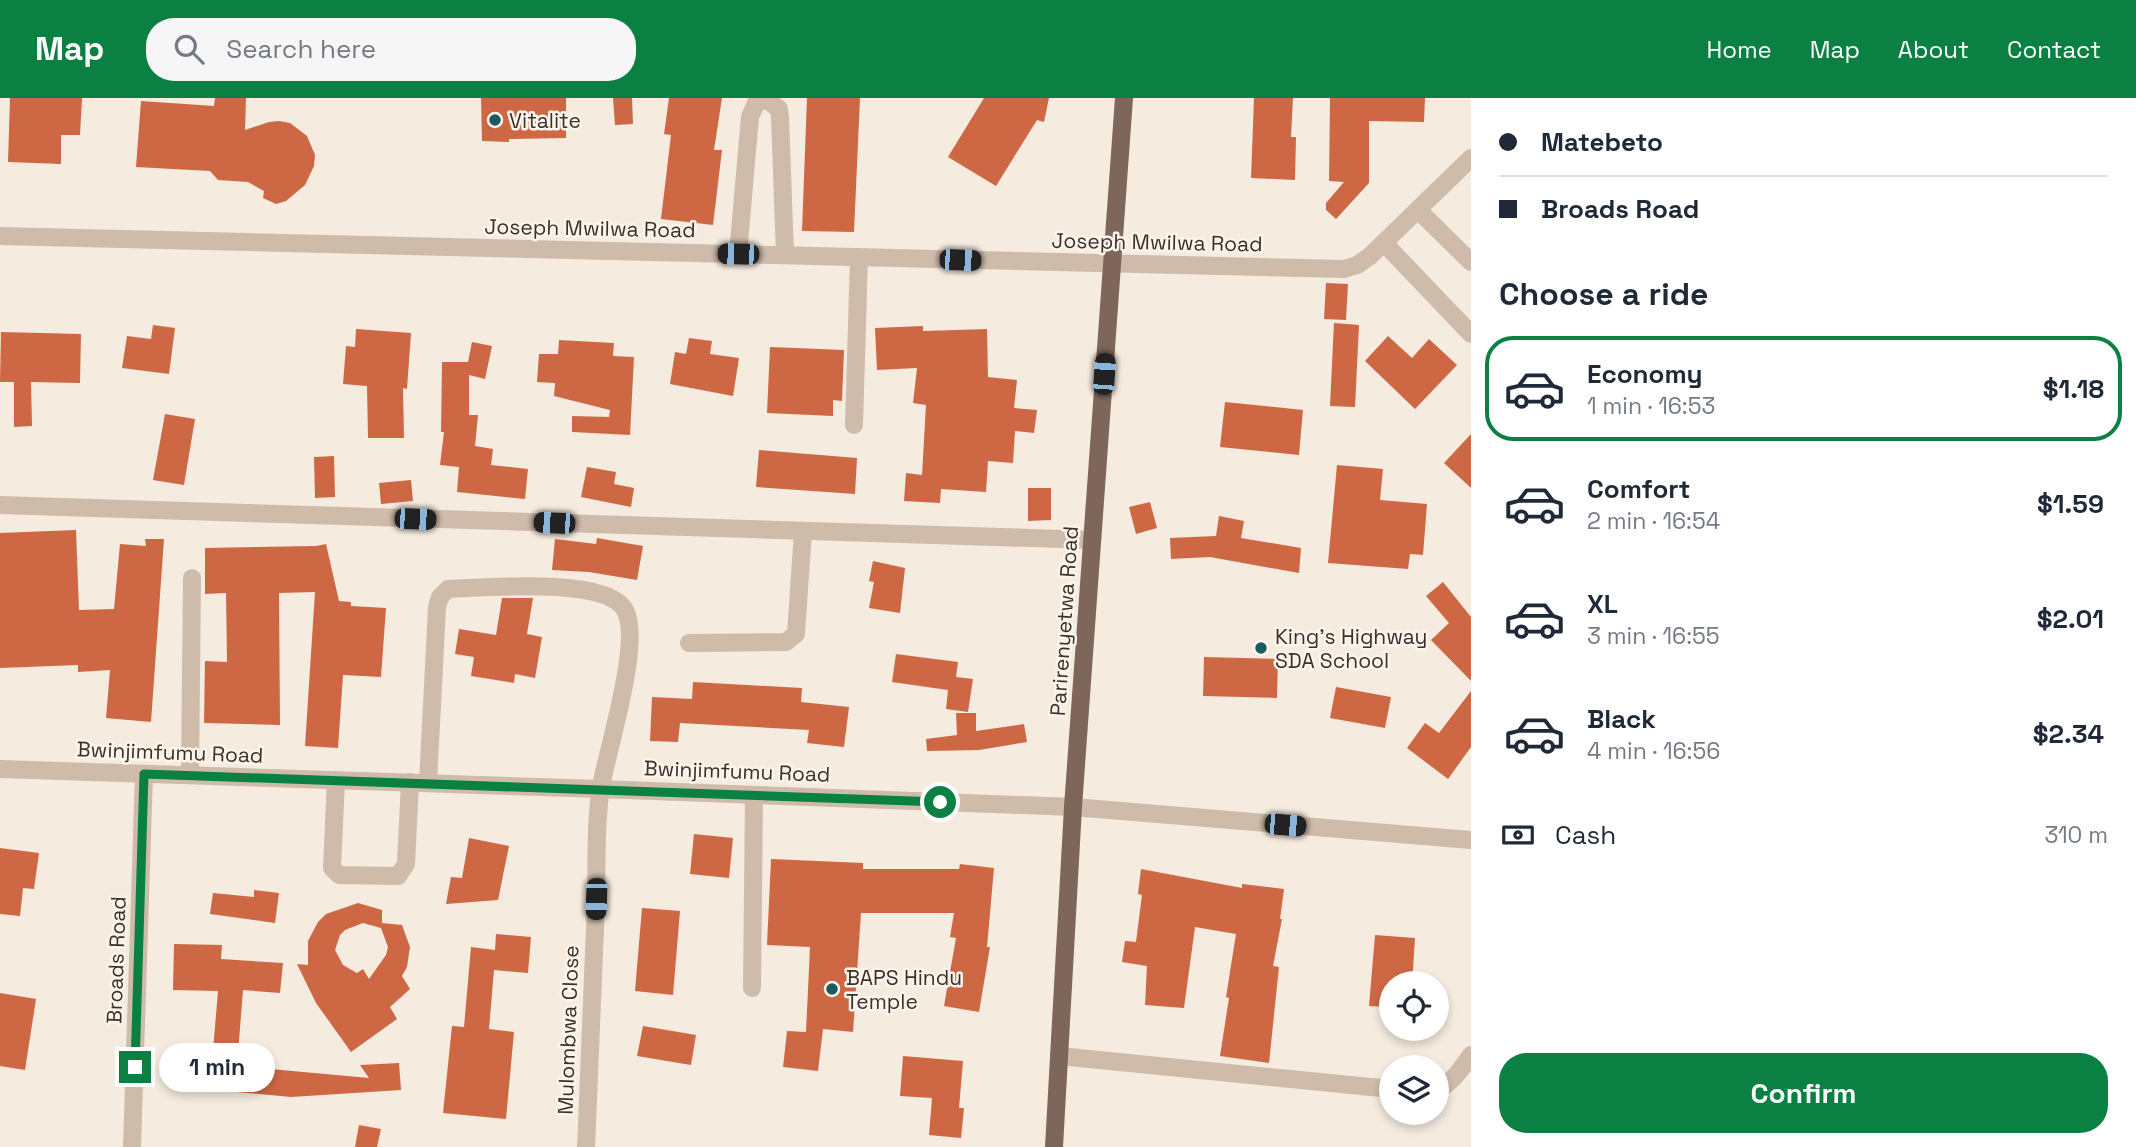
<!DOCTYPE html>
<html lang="en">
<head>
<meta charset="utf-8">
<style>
	:root { --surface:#fff; --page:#f6f6f7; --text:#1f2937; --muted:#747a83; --line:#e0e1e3; --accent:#0b8043 }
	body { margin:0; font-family:"Space Grotesk",sans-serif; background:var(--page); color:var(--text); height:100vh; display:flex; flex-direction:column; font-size:26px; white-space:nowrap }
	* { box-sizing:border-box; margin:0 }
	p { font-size:23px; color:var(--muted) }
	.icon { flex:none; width:38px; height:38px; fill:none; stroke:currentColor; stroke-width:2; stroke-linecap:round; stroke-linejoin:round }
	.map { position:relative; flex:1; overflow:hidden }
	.side { display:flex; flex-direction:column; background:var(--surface); width:665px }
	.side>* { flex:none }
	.top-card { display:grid; align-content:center; height:154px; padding:0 28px; background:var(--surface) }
	.buttons { position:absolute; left:1379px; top:873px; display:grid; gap:14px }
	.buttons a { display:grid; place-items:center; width:70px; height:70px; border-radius:50%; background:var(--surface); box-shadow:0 4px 10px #0003; font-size:35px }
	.end { position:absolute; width:32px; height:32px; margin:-16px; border:9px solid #0b8043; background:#fff; box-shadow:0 0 0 4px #fff }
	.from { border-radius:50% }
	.bubble { position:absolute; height:49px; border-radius:24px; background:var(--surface); box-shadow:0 4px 10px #0003; font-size:23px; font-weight:700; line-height:49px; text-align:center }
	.car { position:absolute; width:21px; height:42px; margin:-21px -10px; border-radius:9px; box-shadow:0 0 5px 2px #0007; background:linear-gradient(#222 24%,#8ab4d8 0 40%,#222 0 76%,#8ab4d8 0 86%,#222 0) }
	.top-card b { display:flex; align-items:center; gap:24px; height:66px; font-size:26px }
	.top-card b+b { border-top:2px solid var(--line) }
	.top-card i { width:18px; height:18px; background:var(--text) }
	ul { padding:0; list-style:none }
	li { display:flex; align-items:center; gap:21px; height:105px; margin:0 14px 10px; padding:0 14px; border:4px solid transparent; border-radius:28px }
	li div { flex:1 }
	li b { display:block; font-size:26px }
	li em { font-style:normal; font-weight:700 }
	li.on { border-color:var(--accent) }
	li>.icon { width:63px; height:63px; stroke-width:1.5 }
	h2 { padding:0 28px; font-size:32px; line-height:84px }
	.pay { display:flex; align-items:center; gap:18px; height:77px; padding:0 28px; font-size:26px }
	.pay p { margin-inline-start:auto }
	.primary-button { display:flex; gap:14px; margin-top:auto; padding:14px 28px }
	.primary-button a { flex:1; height:80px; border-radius:28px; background:var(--accent); color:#fff; font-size:28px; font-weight:700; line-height:80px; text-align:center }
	header { display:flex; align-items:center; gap:42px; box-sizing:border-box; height:98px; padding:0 35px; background:var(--accent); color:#fff }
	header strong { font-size:33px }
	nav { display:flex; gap:38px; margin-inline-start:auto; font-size:24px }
	.search { width:490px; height:63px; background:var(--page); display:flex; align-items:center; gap:18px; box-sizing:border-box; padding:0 24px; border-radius:28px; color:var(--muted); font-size:26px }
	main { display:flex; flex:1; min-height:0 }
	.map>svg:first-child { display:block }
</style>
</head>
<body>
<header>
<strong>Map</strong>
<div class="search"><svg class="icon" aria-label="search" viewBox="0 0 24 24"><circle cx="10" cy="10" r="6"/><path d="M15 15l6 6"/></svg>Search here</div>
<nav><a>Home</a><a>Map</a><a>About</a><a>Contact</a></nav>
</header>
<main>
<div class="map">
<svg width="1471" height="1049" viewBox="0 0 1471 1049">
	<rect width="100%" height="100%" fill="#f5ebdf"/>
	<g fill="#ce6844" fill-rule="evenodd">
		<polygon points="10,0 82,0 80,37 61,37 61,66 8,64"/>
		<polygon points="215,0 246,0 245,32 269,24 279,23 290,25 307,38 315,57 314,68 305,87 286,103 276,106 263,100 264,93 248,84 218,82 210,73 136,69 141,3 214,8"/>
		<polygon points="481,0 566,0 566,40 509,41 509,44 482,43"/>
		<polygon points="613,0 632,0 633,26 615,27"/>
		<polygon points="669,0 722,0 714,52 722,52 713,127 661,121 671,37 664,36"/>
		<polygon points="807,0 860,0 854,134 802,133"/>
		<polygon points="984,0 1049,0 1044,24 1037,22 996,88 948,59"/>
		<polygon points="1254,0 1293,0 1291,39 1296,39 1295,82 1251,80"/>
		<polygon points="1330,0 1425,0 1424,24 1369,23 1369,85 1336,121 1326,112 1326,105 1344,84 1329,83"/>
		<polygon points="1326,185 1348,186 1346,222 1324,221"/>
		<polygon points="1334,225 1359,227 1355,309 1330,308"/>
		<polygon points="153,227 175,230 169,276 122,270 127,238 151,241"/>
		<polygon points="923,228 923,233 987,231 988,279 1017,282 1014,310 1037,312 1034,335 1015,333 1013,365 988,363 986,394 941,391 940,405 904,403 906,375 922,377 926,307 913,305 917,270 877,272 875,230"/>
		<polygon points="356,231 411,235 407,291 403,290 404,340 368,340 367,288 343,286 346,248 355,249"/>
		<polygon points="1,234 81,236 80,285 31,284 32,328 14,329 14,284 0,284"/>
		<polygon points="1388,238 1412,260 1429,241 1457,267 1415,311 1365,263"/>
		<polygon points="689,240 712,243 710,256 739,260 733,298 670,286 675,254 686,256"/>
		<polygon points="559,242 614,245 613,258 634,259 630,337 572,334 572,318 609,319 610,312 554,298 555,285 537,284 539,256 558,256"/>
		<polygon points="472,244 492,248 485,281 469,277 469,317 478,317 475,348 493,351 491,367 528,371 525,401 457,394 459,369 440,367 444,334 441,334 442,264 468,264"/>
		<polygon points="770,249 844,252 842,303 833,302 833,318 767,315"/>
		<polygon points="1225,304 1303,312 1299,357 1220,349"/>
		<polygon points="165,316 195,321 184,387 153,382"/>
		<polygon points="1471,336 1471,390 1444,365"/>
		<polygon points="759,352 857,360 855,396 756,389"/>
		<polygon points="334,358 335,399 315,400 314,359"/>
		<polygon points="1337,367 1383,371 1380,402 1427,406 1423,457 1410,456 1408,471 1328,465"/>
		<polygon points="587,369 616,374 614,386 634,390 631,409 581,399"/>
		<polygon points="411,382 413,403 381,406 379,385"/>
		<polygon points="1028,390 1051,390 1051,422 1028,423"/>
		<polygon points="1150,404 1157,430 1136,436 1129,409"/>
		<polygon points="1219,418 1244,423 1241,440 1301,450 1299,475 1210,459 1171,461 1170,440 1216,438"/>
		<polygon points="76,432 79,512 114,511 120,446 146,448 145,441 164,441 151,624 106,620 110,572 78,574 78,567 0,570 0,435"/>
		<polygon points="597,440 643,448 637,482 589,474 552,472 555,441 596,446"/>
		<polygon points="326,446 339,503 351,504 351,508 386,510 381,579 343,577 338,650 305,648 315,494 279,495 280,627 204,625 205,563 227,564 226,495 205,496 205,450 316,448"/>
		<polygon points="873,463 905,470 900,515 869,510 874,484 869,483"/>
		<polygon points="1443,484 1471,519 1471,583 1431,542 1449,525 1426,498"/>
		<polygon points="502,500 533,500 527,536 542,539 535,580 515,576 514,585 471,578 474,559 455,556 459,531 496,537"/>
		<polygon points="896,556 958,564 956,579 973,581 968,614 946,611 948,592 892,584"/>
		<polygon points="1204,559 1278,561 1277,600 1203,598"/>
		<polygon points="693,584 802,590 801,604 849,609 844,649 807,645 809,632 680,625 678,644 650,643 652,599 692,601"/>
		<polygon points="1336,589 1391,599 1385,630 1330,620"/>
		<polygon points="1471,593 1471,649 1448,681 1407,650 1425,625 1439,635"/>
		<polygon points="956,615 976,615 976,633 1024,626 1027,644 979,652 927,653 926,641 957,637"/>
		<polygon points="694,736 733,740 729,780 690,776"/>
		<polygon points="469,740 509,748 498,802 446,806 451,779 462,780"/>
		<polygon points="0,750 39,755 34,791 23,790 20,818 0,816"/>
		<polygon points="771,761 863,765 863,771 959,771 960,766 994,770 987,849 990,849 979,914 944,908 956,840 950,839 954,815 861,815 853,934 823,931 818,973 783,969 787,933 806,934 810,849 767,847"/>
		<polygon points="1141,771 1242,790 1242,786 1284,791 1280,821 1282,821 1273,868 1279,869 1269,965 1220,958 1229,900 1226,899 1236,836 1195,829 1184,910 1145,907 1147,868 1122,864 1125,843 1136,844 1142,797 1138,796"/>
		<polygon points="254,792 279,795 275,825 210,816 213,795 254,799"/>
		<path d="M358,805L382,812V825L402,827L410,849L407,869L402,878L410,891L390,909L397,921L351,954L316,905L297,866L308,867V843L318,824L326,816ZM363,825L381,830L388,849L386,857L369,881L363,871L357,875L343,867L335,852L340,837L345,832Z"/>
		<polygon points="642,810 680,813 673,897 635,893"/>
		<polygon points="496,836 531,839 528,875 494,872 489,931 514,934 506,1021 443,1015 452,928 464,929 471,849 495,852"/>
		<polygon points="1375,837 1415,840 1412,886 1391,886 1388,909 1369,908"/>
		<polygon points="174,846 222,847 221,861 283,865 280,895 243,892 237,968 369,980 360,967 399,965 401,992 291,999 183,989 185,963 212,965 218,893 173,892"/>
		<polygon points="0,895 36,901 25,972 0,968"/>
		<polygon points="643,928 696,937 691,967 637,958"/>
		<polygon points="903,958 963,963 959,1010 964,1010 961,1040 929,1037 932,1000 900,998"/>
		<polygon points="359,1027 381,1031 377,1049 355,1049"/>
	</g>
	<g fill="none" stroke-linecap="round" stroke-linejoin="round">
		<g stroke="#cebbaa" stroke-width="18">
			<polyline points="1418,112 1471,164"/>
			<polyline points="0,138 1344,171 1357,167 1370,158 1471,60"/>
			<polyline points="1384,145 1471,236"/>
			<polyline points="738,156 750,19 756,5 766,1 779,11 780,19 785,157"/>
			<polyline points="854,327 859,159"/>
			<polyline points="0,407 1092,442"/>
			<polyline points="689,545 786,544 796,536 803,433"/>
			<polyline points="0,671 600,691 1073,709 1471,742"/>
			<polyline points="190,677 192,480"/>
			<polyline points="336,682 332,770 339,777 398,778 406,766 410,684"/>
			<path d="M428,685L437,509L440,499L448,491C486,490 599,479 623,509C645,536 607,652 601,689C595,726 597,768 596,805C593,887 590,968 586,1049"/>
			<polyline points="752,890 754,697"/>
			<polyline points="1059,958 1391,991"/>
			<path d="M1437,992C1453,984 1461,971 1471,957"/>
			<polyline points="132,1049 144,676"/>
		</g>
		<polyline stroke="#7e675a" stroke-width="18" points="1054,1049 1073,709 1124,0"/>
	</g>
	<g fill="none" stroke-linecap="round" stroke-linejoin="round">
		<polyline stroke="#0b8043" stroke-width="9" points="135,969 144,676 940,704"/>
	</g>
	<g fill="#1b5b60" stroke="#fbf5ec" stroke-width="2.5">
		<circle cx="495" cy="22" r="7"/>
		<circle cx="1261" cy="550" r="7"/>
		<circle cx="832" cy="891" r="7"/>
	</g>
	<g text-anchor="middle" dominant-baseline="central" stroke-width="5" stroke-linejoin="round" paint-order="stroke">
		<g font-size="21" fill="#3b302a" stroke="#fbf5ec" text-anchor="start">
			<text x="509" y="22">Vitalite</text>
			<text x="1275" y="538">King's Highway<tspan x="1275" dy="24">SDA School</tspan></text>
			<text x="846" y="879">BAPS Hindu<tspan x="846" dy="24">Temple</tspan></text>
		</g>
		<g font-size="21" fill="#3b302a" stroke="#fbf5ec">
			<text transform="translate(590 130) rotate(1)">Joseph Mwilwa Road</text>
			<text transform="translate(1157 144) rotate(1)">Joseph Mwilwa Road</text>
			<text transform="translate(1064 523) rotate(-86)">Parirenyetwa Road</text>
			<text transform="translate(170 654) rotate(2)">Bwinjimfumu Road</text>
			<text transform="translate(737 673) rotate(2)">Bwinjimfumu Road</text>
			<text transform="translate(116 862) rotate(-88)">Broads Road</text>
			<text transform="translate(568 932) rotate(-88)">Mulombwa Close</text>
		</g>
	</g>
</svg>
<div class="buttons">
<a><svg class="icon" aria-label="locate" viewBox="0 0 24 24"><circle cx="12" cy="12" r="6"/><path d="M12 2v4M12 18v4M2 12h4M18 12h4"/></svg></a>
<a><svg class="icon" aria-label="layers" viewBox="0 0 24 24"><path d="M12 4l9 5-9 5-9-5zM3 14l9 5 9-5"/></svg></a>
</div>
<i class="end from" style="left:940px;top:704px"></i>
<i class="end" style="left:135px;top:969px"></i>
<div class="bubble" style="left:159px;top:945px;width:116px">1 min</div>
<i class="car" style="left:738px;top:156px;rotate:271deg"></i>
<i class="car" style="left:960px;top:162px;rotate:92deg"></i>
<i class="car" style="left:1104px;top:276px;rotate:4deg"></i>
<i class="car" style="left:415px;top:421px;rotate:92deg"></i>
<i class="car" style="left:554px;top:425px;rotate:272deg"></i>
<i class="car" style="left:1285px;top:727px;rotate:95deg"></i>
<i class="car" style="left:596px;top:801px;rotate:182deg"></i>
</div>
<section class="side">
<div class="top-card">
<b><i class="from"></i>Matebeto</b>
<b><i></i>Broads Road</b>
</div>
<h2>Choose a ride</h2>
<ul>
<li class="on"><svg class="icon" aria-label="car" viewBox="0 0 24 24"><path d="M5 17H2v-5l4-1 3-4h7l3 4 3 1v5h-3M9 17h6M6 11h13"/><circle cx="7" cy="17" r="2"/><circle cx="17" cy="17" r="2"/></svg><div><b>Economy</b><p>1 min · 16:53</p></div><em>$1.18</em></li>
<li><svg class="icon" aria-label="car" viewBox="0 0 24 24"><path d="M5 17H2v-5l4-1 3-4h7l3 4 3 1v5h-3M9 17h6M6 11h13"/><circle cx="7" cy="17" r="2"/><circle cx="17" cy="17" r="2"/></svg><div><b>Comfort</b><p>2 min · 16:54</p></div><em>$1.59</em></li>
<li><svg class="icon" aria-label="car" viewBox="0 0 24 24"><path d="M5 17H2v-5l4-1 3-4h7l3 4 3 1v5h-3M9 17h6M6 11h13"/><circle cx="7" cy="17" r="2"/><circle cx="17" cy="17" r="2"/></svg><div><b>XL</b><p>3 min · 16:55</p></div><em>$2.01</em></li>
<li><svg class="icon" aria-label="car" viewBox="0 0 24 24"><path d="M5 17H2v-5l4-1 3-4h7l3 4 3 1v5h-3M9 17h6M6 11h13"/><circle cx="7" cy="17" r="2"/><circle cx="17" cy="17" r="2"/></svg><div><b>Black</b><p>4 min · 16:56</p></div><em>$2.34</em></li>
</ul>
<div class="pay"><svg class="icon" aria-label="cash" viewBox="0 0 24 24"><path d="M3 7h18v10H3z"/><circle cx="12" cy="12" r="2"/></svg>Cash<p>310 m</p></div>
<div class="primary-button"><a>Confirm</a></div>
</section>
</main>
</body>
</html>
